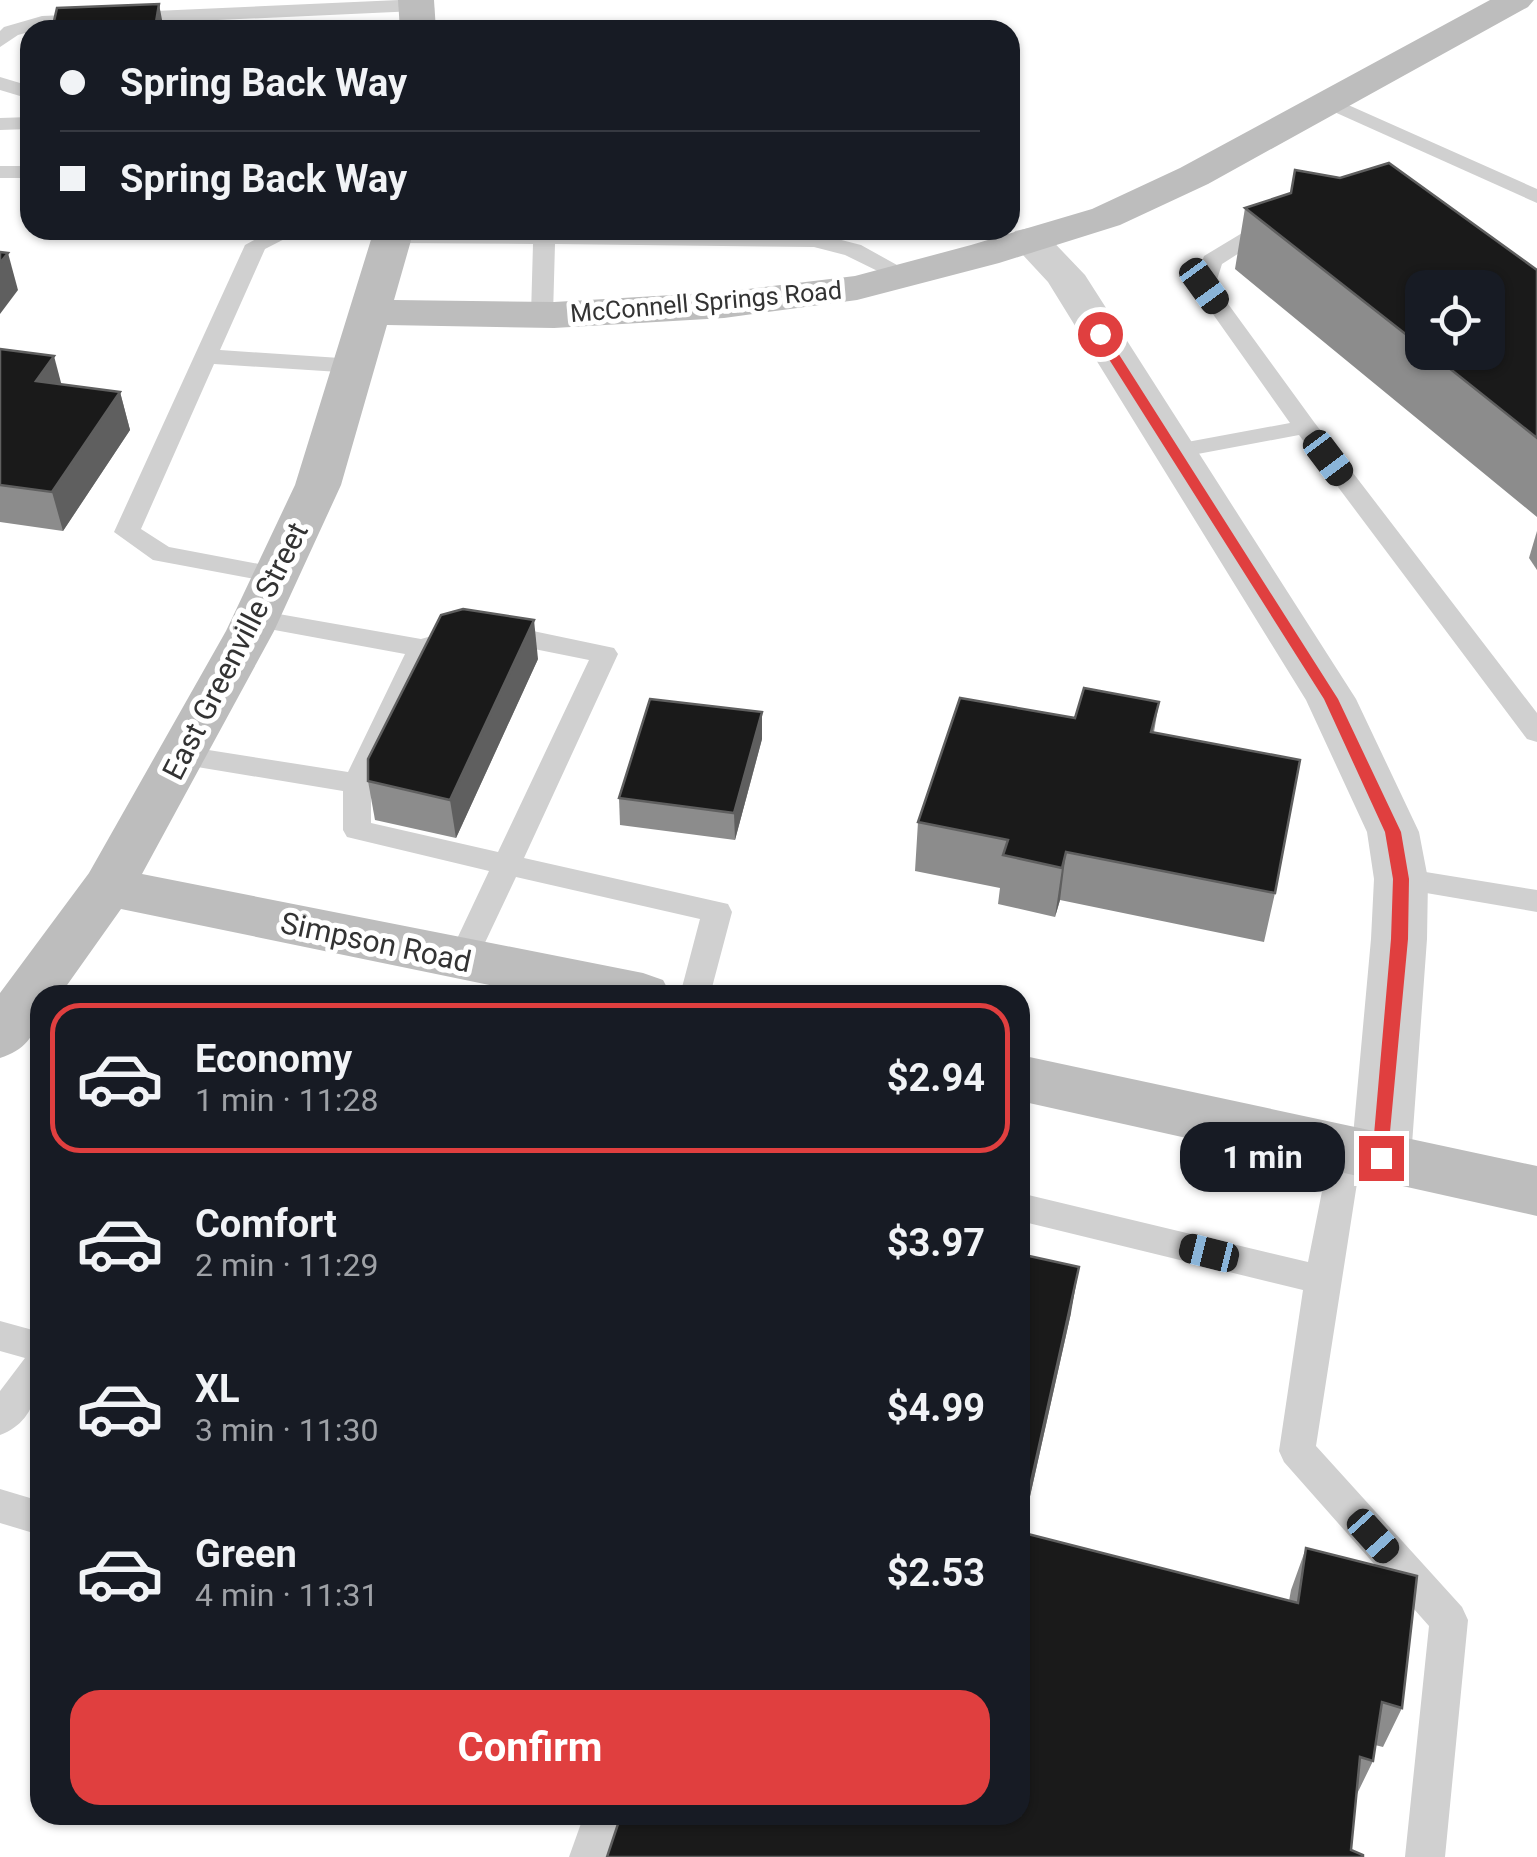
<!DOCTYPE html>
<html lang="en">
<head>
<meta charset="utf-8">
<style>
	:root { --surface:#171b24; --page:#20242c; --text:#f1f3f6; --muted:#9ea1a6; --line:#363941; --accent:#e03f3f }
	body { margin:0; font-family:Roboto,sans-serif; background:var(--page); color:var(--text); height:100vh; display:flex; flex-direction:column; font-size:38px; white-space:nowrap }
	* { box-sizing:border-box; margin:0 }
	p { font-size:32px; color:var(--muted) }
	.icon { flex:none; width:55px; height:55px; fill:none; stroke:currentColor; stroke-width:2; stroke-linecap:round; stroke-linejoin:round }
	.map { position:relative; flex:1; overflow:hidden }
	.drawer { position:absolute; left:30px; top:985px; width:1000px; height:840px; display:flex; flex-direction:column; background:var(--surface); border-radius:30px; box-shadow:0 2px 8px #0004 }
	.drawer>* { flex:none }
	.hud { position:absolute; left:20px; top:20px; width:1000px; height:220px; border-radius:30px; box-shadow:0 2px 8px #0004; display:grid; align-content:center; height:220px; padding:0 40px; background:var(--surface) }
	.tools { position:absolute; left:1405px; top:270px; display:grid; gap:20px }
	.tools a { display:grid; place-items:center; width:100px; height:100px; border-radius:20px; background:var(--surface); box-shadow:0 2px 8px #0004; font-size:50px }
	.end { position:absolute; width:45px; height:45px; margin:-22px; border:12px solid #e03f3f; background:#fff; box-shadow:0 0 0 5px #fff }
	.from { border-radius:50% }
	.bubble { position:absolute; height:70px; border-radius:30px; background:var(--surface); box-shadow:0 2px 8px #0004; font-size:32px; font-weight:700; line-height:70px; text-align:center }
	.car { position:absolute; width:30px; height:60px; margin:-30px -15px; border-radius:12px; box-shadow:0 0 8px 2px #0007; background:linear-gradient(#222 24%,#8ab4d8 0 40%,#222 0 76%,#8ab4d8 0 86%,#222 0) }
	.hud b { display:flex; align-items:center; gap:35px; height:95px; font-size:38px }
	.hud b+b { border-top:2px solid var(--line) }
	.hud i { width:25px; height:25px; background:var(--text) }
	ul { padding:18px 0 0; list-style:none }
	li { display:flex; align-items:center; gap:30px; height:150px; margin:0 20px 15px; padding:0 20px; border:5px solid transparent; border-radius:30px }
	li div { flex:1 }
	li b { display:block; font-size:38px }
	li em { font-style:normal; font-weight:700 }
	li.selected { border-color:var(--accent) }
	li>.icon { width:90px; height:90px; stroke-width:1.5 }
	.primary-button { display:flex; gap:20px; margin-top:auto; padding:20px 40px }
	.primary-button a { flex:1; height:115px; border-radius:30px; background:var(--accent); color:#fff; font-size:40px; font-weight:700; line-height:115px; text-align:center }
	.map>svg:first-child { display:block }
</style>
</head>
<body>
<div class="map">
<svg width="1537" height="1857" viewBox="0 0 1537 1857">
	<rect width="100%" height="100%" fill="#fff"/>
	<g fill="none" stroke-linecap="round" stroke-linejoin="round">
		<g fill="#d0d0d0" fill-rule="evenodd">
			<polygon points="399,0 419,0 426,5 416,11 43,28 18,35 0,47 0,31 4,27 42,16"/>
			<polygon points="0,77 30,86 30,99 0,90"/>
			<polygon points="1328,96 1537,189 1537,203 1321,106 1321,98"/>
			<polygon points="30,117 30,129 0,130 0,118"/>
			<rect x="0" y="166" width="30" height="12"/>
			<polygon points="1272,215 1280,217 1283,222 1280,227 1222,264 1215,286 1314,422 1537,713 1537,742 1527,739 1299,435 1171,459 1159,452 1171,445 1290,423 1193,286 1204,256"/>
			<polygon points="272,230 302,230 265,249 220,350 355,359 367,366 355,373 214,364 141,529 169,547 285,569 289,575 285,581 276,583 153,560 114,532 245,245"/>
			<polygon points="390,230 814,233 861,245 915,275 904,282 896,280 845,255 814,247 555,244 553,315 542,322 531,315 533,244 392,243 381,236"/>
			<path d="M256,610L421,639L485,621L614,648L618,654L524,858L728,904L732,912L710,995H680L700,919L516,877L473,968L462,971L451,968L447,960L489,871L347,837L343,830V791L173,763L169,756L173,749L183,746L348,772L405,654L247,625L243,619ZM485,639L589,660L498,852L371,823V783L432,654Z"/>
			<polygon points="1401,868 1537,890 1537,912 1391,887 1386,879 1391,871"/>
			<polygon points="1346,1138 1358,1142 1362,1151 1316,1446 1462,1607 1468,1620 1445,1857 1405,1857 1429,1626 1284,1462 1279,1451 1303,1290 1020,1221 1020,1193 1308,1262 1330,1151 1334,1142"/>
			<path d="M0,1321L40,1332C40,1371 44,1419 0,1435V1391L25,1358L0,1351Z"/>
			<polygon points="0,1489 40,1501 40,1535 0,1523"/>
			<polygon points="584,1815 624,1815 609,1857 569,1857"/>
		</g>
		<polygon fill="#d0d0d0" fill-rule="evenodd" points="1029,228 1043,231 1085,275 1356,699 1419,832 1428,879 1427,939 1411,1158 1402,1175 1381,1182 1360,1175 1351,1158 1371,939 1374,879 1367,832 1306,700 1048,282 1009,240 1015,231"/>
		<g fill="#bdbdbd" fill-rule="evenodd">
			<polygon points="398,0 434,0 436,30 400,30"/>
			<path d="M1490,0H1534L1528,7L1208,184L1120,225L999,263L857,300L724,318L554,328L387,325L341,485L274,631L142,874L643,973L663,980L671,995H538L121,909L60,995H40C40,1027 32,1048 0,1058V993L89,873L226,631L295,485L374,230H414L394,300L554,302L724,292L855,276L971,245L1092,209L1180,168Z"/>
			<polygon points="1020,1055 1537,1166 1537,1216 1020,1101"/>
		</g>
	</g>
	<g fill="#8c8c8c" fill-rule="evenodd">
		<path d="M1245,208L1537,270V517L1235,269ZM1422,288L1488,352H1422Z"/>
		<polygon points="0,349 61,384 120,392 130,430 63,531 0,522"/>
		<polygon points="1537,531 1537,570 1529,558"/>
		<polygon points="538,659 456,838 375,820 368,781"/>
		<polygon points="1159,702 1154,732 1275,893 1264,942 1060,900 1055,917 998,904 1000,888 915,871 918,822 1075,718"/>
		<polygon points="762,739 735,840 620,825 619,798"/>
		<polygon points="1020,1254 1071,1313 1022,1532 1289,1601 1291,1590 1306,1548 1402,1708 1383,1747 1375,1745 1373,1761 1356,1796 621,1815"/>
	</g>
	<g fill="#5f5f5f">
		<polygon points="159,4 164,30 157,30 156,22"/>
		<polygon points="8,253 18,290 0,314 0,263"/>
		<polygon points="54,356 64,394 36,381"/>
		<polygon points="120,392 130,430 63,531 52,492"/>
		<polygon points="534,620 538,659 456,838 450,800"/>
		<polygon points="762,712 762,739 735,840 734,813"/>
		<polygon points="1066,852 1060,900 1055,917 1062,868"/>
		<polygon points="1079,1267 1071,1313 1020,1541 1020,1531"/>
	</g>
	<g fill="#1a1a1a" stroke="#5f5f5f" stroke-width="2.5">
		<polygon points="159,4 156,22 160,21 158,30 52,30 57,8"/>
		<polygon points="726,22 726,30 582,30 582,25"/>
		<polygon points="30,121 30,137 26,137"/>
		<polygon points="1389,163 1537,270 1537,438 1429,352 1488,352 1488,288 1422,288 1422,347 1245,208 1291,193 1295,170 1340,178"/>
		<polygon points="0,252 8,253 0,263"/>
		<polygon points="0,349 54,356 36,381 120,392 52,492 0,485"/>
		<polygon points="463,609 534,620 450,800 368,781 368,759 441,615"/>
		<polygon points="1084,688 1159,702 1151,732 1300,760 1275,893 1066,852 1062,868 1003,855 1008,840 918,822 960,698 1075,718"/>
		<polygon points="650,699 762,712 734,813 619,798"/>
		<polygon points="1020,1254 1079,1267 1020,1531"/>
		<polygon points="1020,1532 1298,1603 1306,1548 1417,1576 1402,1708 1382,1702 1373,1761 1360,1757 1351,1850 1363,1855 1363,1857 607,1857 621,1815 1020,1815"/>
	</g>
	<polygon fill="#e03f3f" points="1100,330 1106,334 1338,699 1401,832 1409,879 1408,939 1387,1164 1375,1164 1372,1158 1391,939 1393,879 1385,832 1324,699 1093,334"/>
	<g text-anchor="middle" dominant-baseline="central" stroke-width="10" stroke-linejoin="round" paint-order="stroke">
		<g font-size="25" fill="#333" stroke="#fff">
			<text transform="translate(706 302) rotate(-5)">McConnell Springs Road</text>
		</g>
		<g font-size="30" fill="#333" stroke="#fff">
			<text transform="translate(235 651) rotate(-63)">East Greenville Street</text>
			<text transform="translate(376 942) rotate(12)">Simpson Road</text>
		</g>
	</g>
</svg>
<div class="tools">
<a><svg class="icon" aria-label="locate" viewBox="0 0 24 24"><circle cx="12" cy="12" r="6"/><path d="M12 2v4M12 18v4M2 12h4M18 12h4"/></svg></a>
</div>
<i class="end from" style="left:1100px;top:334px"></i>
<i class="end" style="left:1381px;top:1158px"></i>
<div class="bubble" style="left:1180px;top:1122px;width:165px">1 min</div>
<i class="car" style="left:1204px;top:286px;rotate:144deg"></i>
<i class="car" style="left:1328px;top:458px;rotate:143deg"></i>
<i class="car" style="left:1209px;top:1253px;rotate:284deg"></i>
<i class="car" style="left:1373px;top:1536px;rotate:138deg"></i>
<div class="hud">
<b><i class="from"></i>Spring Back Way</b>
<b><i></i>Spring Back Way</b>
</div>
<section class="drawer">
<ul>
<li class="selected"><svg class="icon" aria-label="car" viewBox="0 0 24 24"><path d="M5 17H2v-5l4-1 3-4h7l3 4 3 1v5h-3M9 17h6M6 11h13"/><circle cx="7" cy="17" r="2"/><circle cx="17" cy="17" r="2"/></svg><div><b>Economy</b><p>1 min · 11:28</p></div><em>$2.94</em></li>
<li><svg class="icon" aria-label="car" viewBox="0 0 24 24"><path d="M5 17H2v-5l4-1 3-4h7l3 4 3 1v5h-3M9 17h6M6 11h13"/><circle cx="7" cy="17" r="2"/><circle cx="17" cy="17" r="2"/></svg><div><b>Comfort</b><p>2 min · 11:29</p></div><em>$3.97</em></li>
<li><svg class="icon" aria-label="car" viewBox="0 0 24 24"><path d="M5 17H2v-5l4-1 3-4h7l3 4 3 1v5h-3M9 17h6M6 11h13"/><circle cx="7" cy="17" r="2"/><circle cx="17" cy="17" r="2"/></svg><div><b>XL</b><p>3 min · 11:30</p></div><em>$4.99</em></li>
<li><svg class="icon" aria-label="car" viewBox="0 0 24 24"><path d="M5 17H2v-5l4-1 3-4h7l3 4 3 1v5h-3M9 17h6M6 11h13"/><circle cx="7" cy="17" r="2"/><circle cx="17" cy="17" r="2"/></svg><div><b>Green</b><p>4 min · 11:31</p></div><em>$2.53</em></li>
</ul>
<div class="primary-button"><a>Confirm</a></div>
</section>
</div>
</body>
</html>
